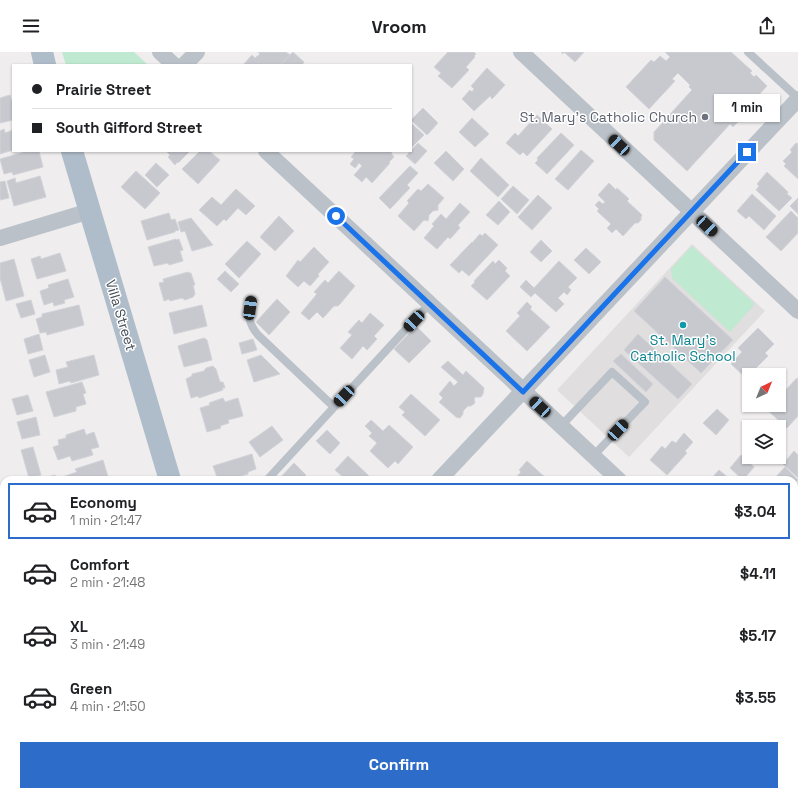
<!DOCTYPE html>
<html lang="en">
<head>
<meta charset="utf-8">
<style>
	:root { --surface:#fff; --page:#f6f6f6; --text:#202124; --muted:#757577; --line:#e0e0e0; --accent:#2d6dc9 }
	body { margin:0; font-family:"Space Grotesk",sans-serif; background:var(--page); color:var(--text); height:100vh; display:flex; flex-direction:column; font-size:15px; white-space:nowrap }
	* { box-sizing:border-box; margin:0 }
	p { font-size:13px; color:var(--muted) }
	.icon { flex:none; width:22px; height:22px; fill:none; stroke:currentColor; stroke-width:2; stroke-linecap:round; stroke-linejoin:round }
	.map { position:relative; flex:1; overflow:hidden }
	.side { position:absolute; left:0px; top:424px; width:798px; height:320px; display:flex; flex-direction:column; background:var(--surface); border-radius:12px 12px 0 0; box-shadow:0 1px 3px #0004 }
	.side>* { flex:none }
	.guide { position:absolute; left:12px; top:12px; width:400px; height:88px; border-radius:0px; box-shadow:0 1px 3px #0004; display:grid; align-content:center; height:88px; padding:0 20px; background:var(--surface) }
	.needle { width:26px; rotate:43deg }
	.fabs { position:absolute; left:742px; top:316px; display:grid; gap:8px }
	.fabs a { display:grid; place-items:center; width:44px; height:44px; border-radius:0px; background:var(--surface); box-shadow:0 1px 3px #0004; font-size:20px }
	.end { position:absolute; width:18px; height:18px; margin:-9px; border:5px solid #1a73e8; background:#fff; box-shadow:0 0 0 2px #fff }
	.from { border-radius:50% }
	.bubble { position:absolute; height:28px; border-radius:0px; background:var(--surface); box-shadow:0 1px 3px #0004; font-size:13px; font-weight:800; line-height:28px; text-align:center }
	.car { position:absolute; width:12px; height:24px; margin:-12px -6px; border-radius:5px; box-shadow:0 0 3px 1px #0007; background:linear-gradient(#222 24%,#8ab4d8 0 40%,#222 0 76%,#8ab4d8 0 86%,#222 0) }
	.guide b { display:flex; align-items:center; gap:14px; height:38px; font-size:15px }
	.guide b+b { border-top:1px solid var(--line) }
	.guide i { width:10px; height:10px; background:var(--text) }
	ul { padding:7px 0 0; list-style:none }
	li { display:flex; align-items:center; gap:12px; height:56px; margin:0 8px 6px; padding:0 12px; border:2px solid transparent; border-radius:0px }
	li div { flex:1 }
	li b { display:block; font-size:15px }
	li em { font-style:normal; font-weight:800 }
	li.active { border-color:var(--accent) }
	li>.icon { width:36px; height:36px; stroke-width:1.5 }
	.action { display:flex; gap:8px; margin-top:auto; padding:8px 20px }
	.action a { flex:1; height:46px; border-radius:0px; background:var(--accent); color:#fff; font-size:16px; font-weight:800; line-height:46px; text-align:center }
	header { display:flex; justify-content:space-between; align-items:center; height:52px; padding:0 20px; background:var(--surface); font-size:18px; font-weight:800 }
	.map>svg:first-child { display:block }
</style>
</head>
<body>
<header><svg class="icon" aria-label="menu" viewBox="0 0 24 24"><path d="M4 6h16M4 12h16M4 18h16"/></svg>Vroom<svg class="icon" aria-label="share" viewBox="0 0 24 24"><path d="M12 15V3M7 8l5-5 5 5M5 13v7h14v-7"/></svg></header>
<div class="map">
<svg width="798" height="744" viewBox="0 0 798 744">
	<rect width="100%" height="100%" fill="#efeded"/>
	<polygon fill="#e0dede" points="692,192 765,259 629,405 557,338"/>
	<g fill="#bfe9d0">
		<polygon points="62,0 134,0 148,13 66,13"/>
		<polygon points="692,194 755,252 730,280 672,226 671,217"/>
	</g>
	<g fill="#c7c9cf" stroke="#d1d3d8">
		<polygon points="258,0 286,0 290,3 280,13 243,13 252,3 255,6 260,2"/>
		<polygon points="293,0 304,10 302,13 280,13"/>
		<polygon points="448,0 474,0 476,2 474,4 475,5 466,15 469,18 452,36 438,24 441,21 434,15"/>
		<polygon points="561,0 584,0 575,10 564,0 563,2"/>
		<polygon points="665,0 731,0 752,19 750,21 754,25 756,23 767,34 756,46 753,44 751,46 754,48 750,53 752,55 733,75 730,72 687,119 654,88 654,80 692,38 689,35 690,33 678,21 672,27 675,29 649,57 626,35 651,8 654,10 660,4 666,9 670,5"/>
		<polygon points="487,16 505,33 492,47 490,44 474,59 462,47 470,38 472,40 474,37 471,34"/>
		<polygon points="10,43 13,54 13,68 0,71 0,46"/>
		<polygon points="423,56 438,71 427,83 411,68"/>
		<polygon points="537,63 552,77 527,104 523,100 520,103 506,91 515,81 518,84"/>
		<polygon points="472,66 489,82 475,95 459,80"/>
		<polygon points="411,71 424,83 412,95 411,94"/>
		<polygon points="4,77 5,81 13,78 13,98 0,102 0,79"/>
		<polygon points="561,81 574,93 547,122 535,111 538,108 537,106"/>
		<polygon points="418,91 427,99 415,112 406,104"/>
		<polygon points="796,91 798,92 798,127 784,114 786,112 783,109 792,100 790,98"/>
		<polygon points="581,98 594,109 568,138 555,127"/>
		<polygon points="28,99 39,99 43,115 13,123 12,120 4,122 0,107"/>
		<polygon points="166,99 190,99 178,111 177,110 175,113 168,105 170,103"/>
		<polygon points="200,99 209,99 220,108 198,132 182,117"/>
		<polygon points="356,99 393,99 391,101 394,105 389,110 390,111 372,131 366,125 362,130 354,123 362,114 359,111 355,116 350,112 354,107 351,105"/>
		<polygon points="446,99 464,117 453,129 434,111"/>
		<polygon points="481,106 509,133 498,145 470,119"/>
		<polygon points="156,111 169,123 157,135 145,123"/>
		<polygon points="410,114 418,121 407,133 410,136 390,157 379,146"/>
		<polygon points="136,119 160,141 145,157 121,135"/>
		<polygon points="767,120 788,140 787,142 792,146 779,159 756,138 759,134 757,132"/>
		<polygon points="40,124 46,145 14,154 7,129 15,126 16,131"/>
		<polygon points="5,129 9,146 0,148 0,130"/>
		<polygon points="609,131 616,138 617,136 629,147 627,149 642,163 641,165 641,168 638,171 635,171 623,184 616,177 612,181 607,176 611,172 597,159 599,157 595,153 599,149 603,152 605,150 598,143"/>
		<polygon points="428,132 444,146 438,153 438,158 433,159 429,163 428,169 424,168 414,179 398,164 409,151 407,149 418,137 421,139"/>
		<polygon points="513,134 529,148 517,162 501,147"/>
		<polygon points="236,137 255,154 246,163 238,156 226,169 224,167 217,174 199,158 212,145 221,153"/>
		<polygon points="752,142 776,164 764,178 749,164 746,167 737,159"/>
		<polygon points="538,143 552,156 532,178 518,165"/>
		<polygon points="798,146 798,162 790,154"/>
		<polygon points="499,149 510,160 498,173 486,163"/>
		<polygon points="460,151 470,160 458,173 460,176 450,187 448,185 437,197 424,186 434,174 432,172 441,162 446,167"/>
		<polygon points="791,159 798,166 798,181 781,199 766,185"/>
		<polygon points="169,161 171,168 175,167 179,178 175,179 175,180 147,188 141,169"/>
		<polygon points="279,164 294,179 275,199 260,185"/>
		<polygon points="191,166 213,193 192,199 185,179 181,180 178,170"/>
		<polygon points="485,181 498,193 469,224 462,218 459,221 450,213 472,190 472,191 480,182 482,184"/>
		<polygon points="176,187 176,188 179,187 183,198 180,199 183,209 169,213 168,211 154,214 148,195"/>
		<polygon points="541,188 552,199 541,210 530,200"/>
		<polygon points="247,189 261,202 239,226 225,212"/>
		<polygon points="314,195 329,210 318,222 319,224 310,234 304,229 298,235 286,224 298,208 300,210"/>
		<polygon points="586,196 601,210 589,222 574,208"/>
		<polygon points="60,201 66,219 37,227 31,207 40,204 41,207"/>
		<polygon points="14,207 24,244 6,249 0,226 0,211"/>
		<polygon points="499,208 507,216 505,219 510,224 487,248 471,234 475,230 474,229 493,209 495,212"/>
		<polygon points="559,209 577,226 568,235 571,238 567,243 564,240 558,246 564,252 556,260 535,241 531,245 520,235 526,228 534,236"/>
		<polygon points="225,219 239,232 231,240 217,227"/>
		<polygon points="339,219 355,234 340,252 338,254 334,254 323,266 317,260 309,268 301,261 317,242 314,240 325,228 328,231"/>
		<polygon points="188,220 189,221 191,221 195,233 193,233 195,242 193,245 185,248 182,246 170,249 169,247 164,249 159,231 164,230 163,227"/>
		<polygon points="665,225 733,288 701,321 634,259"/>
		<polygon points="68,227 74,245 64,248 65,251 54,254 53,250 44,253 40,239 49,236 48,233"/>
		<polygon points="277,247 290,260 269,283 256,270"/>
		<polygon points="31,248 35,262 21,266 16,252"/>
		<polygon points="527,250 532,255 530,257 550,275 527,299 506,279 520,264 517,261"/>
		<polygon points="79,253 84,273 47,283 46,280 40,281 36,267 42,265 42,262"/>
		<polygon points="202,253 207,274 174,282 169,261"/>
		<polygon points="370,261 384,273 374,284 377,287 367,298 363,294 352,307 340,296 352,283 348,280 359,268 362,271"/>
		<polygon points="416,274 431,289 409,311 394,297"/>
		<polygon points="758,276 774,292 765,301 768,304 746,326 731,312 742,300 738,296"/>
		<polygon points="39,282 43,298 28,302 24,287"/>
		<polygon points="638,282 692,332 678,347 624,298"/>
		<polygon points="204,286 207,288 212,308 184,315 178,294"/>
		<polygon points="253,287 257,298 242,302 239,291"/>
		<polygon points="621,302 653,332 646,340 613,309"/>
		<polygon points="45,303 50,320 34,325 29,308"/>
		<polygon points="94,303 99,323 71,331 70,329 59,332 56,318 68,315 66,310"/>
		<polygon points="261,303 280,322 254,330 247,308"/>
		<polygon points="448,309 463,323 466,319 484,336 483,342 481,345 476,345 474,346 475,351 471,354 468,354 463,359 463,362 460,366 456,365 439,350 443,346 439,342 450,329 454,334 458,330 441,315"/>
		<polygon points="213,314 216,317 220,330 223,330 225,336 222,336 223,338 199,346 198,344 191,346 186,327 192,324 192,322 204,319 206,316"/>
		<polygon points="797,326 798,328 798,364 787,376 764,355 766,353 779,353 779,345"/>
		<polygon points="82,330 86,341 83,342 86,352 76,355 76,359 54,365 46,340"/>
		<polygon points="411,342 440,368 425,384 402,363 405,360 399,355"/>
		<polygon points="28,343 33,359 17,363 12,347"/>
		<polygon points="223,346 225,350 238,346 243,364 228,368 229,371 220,374 221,376 207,380 200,356 210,353 209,351"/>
		<polygon points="717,357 729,368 716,383 703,371"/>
		<polygon points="36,365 40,383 22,387 17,370"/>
		<polygon points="371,368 383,379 389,373 413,395 398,412 395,409 388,416 370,399 377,391 369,384 372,381 365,374"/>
		<polygon points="272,374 283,388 260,405 249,390"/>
		<polygon points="84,377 86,383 94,380 99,395 91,397 93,403 72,409 70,404 58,408 53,395 59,393 58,388 66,386 66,383"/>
		<polygon points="327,378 340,391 330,402 316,389"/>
		<polygon points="684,381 693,390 685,399 687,401 667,423 650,408 662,394 665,397 672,389 676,391"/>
		<polygon points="33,395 41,423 29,426 21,398"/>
		<polygon points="794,399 798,403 798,426 783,412"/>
		<polygon points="252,402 256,417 248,420 248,422 241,424 243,428 214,428 213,426 217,425 213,414"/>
		<polygon points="741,403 754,415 743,428 730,416"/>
		<polygon points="348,404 369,424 367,426 369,428 346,428 347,427 344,424 343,425 335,418"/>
		<polygon points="103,408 109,428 63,428 62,425 77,420 75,417"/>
		<polygon points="527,409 548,428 514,428 521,420 519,418"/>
		<polygon points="294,411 306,423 301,428 278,428"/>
		<polygon points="785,415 798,428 794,433 794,428 773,428"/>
		<polygon points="719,418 731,428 710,428"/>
		<polygon points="55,423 56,428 37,428"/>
		<polygon points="798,471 798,505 797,504 794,507 794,475"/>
		<polygon points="4,503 4,534 0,535 0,504"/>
		<polygon points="4,565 4,598 0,599 0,566"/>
		<rect x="0" y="613" width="4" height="38"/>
		<polygon points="794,634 798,638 798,651 794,656"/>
		<polygon points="0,706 4,706 4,732 1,732 0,738"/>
		<polygon points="80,740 97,740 97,744 81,744"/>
		<polygon points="105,740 120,740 121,741 106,744"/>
		<polygon points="631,740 642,740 646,744 628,744"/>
		<polygon points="652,740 683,740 687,744 656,744"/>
	</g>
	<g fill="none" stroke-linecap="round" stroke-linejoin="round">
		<g stroke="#bac1c8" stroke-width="8">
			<polyline points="748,0 798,46"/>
			<path d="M251,247C249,263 247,270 258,283L334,355"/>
			<polyline points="561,374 612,320 645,350 593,404"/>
			<polyline points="267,428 429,252"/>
		</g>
		<g stroke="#bac1c8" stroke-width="16">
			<polyline points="160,0 174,13"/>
			<polyline points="521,0 798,259"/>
			<polyline points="184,13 197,0"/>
			<polyline points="266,99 619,428"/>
			<polyline points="0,186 90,159"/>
			<polyline points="439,428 798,47"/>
			<polyline points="0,559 4,557"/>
			<polyline points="794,590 798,593"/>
			<polyline points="0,683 4,683"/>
			<polyline points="794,700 798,696"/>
			<polyline points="46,744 46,740"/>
			<polyline points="753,744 757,740"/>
		</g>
		<g stroke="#afbcc9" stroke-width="22">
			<polyline points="42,0 45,13"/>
			<polyline points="72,99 170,428"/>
			<polyline points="262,740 263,744"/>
		</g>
	</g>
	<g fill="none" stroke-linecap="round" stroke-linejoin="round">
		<polyline stroke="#1a73e8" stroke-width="5" points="336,164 523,340 747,100"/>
	</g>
	<circle fill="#6b7280" stroke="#fff" stroke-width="1.5" cx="705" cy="65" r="4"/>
	<circle fill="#0f9aa8" stroke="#fff" stroke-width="1.5" cx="683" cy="273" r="4"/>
	<g text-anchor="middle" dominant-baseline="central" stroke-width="3" stroke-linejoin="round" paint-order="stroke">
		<g font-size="14" fill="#5b616d" stroke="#fff" text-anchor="end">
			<text x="697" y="65">St. Mary's Catholic Church</text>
		</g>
		<g font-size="14" fill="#475058" stroke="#fff">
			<text transform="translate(121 263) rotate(73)">Villa Street</text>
		</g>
		<g font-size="14" fill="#0d838f" stroke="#fff">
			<text x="683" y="288">St. Mary's<tspan x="683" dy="16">Catholic School</tspan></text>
		</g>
	</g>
</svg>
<div class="fabs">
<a><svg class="needle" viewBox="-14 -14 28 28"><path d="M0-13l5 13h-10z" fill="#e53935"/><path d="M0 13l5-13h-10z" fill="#757577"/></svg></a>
<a><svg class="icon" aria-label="layers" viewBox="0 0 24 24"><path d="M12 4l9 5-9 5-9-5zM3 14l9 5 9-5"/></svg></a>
</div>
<i class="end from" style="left:336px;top:164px"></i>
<i class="end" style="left:747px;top:100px"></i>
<div class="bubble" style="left:714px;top:42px;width:66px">1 min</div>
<i class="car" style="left:619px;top:93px;rotate:313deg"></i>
<i class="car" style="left:707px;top:174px;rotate:133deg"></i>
<i class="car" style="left:250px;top:256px;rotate:8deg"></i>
<i class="car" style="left:414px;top:269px;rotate:223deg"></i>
<i class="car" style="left:344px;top:344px;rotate:223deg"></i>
<i class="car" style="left:540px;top:355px;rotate:313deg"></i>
<i class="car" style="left:618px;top:378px;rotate:43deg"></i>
<div class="guide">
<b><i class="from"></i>Prairie Street</b>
<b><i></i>South Gifford Street</b>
</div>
<section class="side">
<ul>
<li class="active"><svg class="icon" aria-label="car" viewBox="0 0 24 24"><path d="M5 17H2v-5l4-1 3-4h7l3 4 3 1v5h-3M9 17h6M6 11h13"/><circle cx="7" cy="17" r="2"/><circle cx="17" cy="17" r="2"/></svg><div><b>Economy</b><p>1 min · 21:47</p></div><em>$3.04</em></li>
<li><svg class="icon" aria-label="car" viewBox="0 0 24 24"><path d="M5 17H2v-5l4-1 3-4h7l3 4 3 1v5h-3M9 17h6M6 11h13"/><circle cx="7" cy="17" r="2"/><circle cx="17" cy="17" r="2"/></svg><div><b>Comfort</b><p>2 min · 21:48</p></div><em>$4.11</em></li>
<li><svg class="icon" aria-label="car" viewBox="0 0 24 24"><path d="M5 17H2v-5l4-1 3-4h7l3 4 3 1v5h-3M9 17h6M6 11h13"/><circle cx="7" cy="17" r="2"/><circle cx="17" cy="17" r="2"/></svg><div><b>XL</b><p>3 min · 21:49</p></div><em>$5.17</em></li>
<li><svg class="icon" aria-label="car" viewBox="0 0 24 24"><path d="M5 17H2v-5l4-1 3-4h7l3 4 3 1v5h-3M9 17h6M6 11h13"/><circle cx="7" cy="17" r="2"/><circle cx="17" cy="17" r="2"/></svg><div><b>Green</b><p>4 min · 21:50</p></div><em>$3.55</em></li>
</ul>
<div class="action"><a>Confirm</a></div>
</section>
</div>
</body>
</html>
